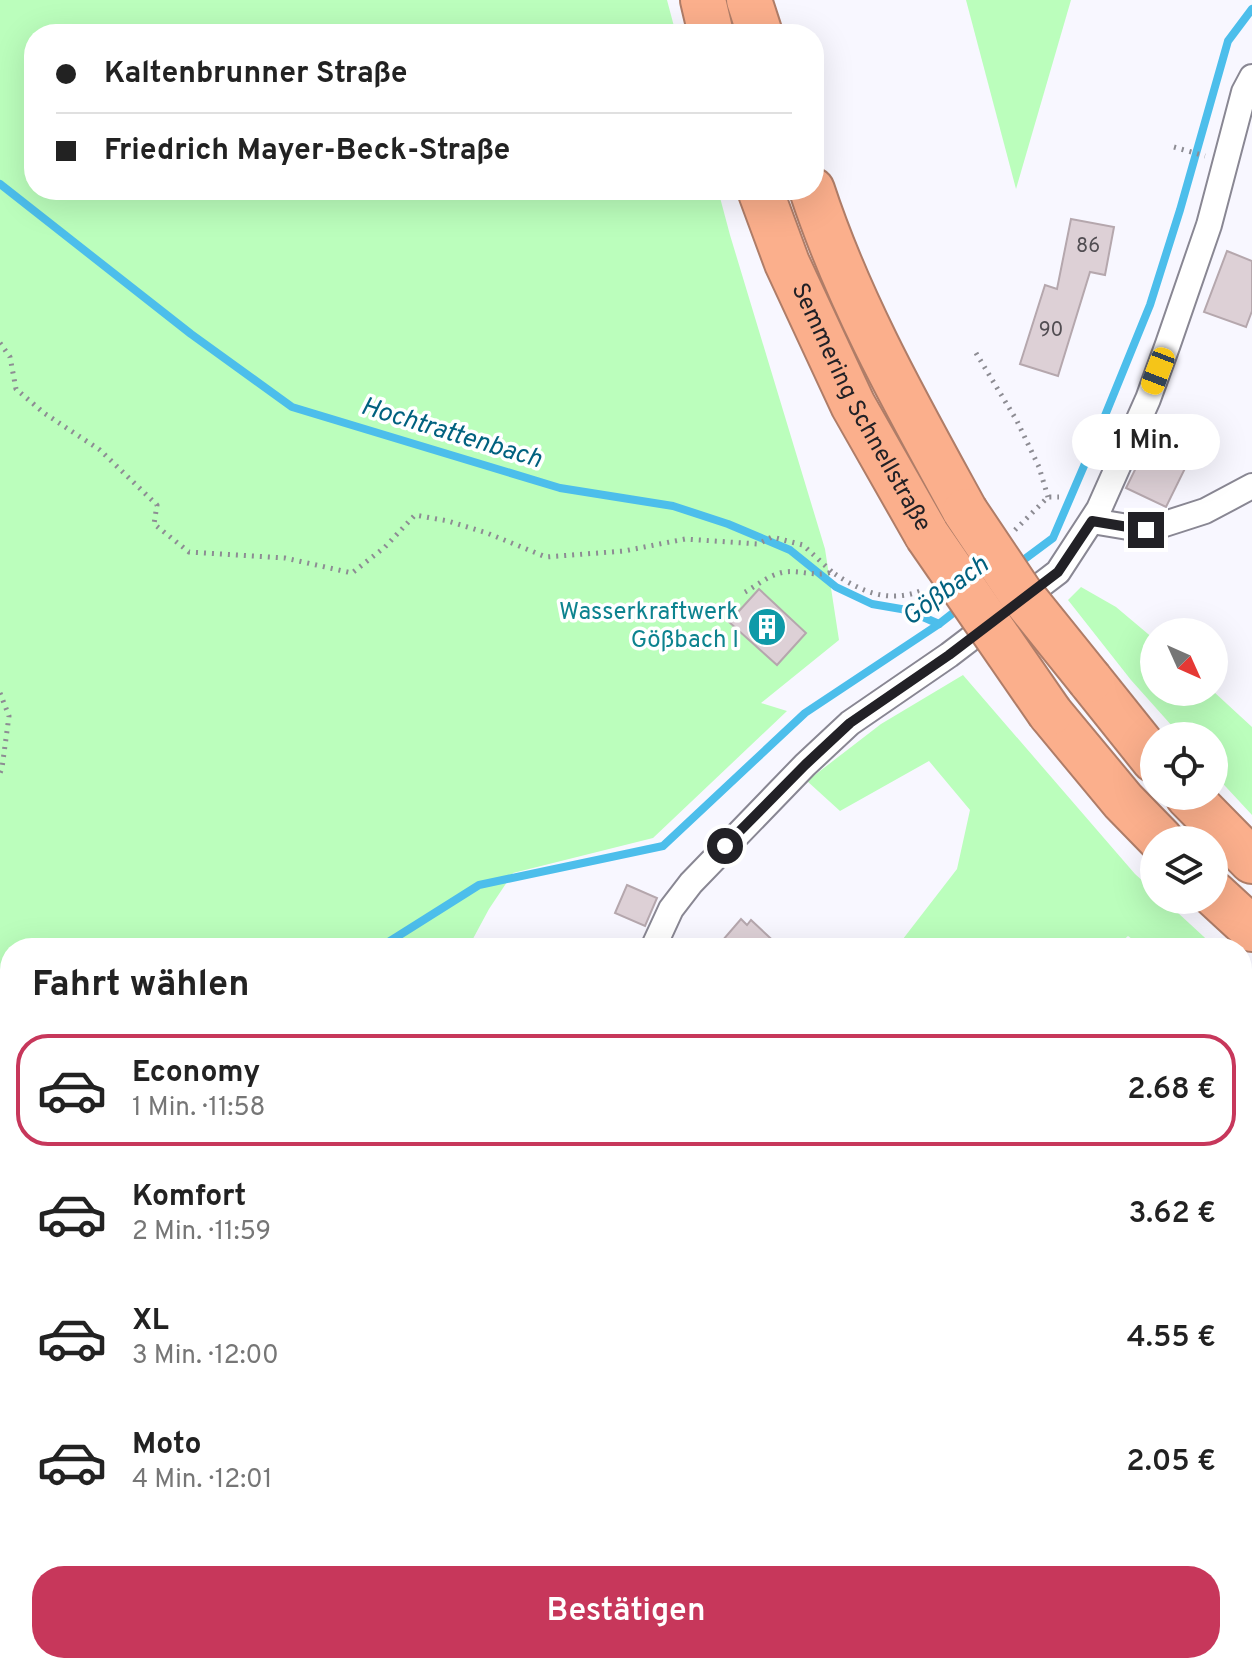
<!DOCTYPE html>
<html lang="de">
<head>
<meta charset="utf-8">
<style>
	:root { --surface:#fff; --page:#f6f6f6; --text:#222; --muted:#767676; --line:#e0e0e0; --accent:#c7375b }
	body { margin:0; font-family:Overpass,sans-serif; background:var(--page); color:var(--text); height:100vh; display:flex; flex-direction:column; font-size:30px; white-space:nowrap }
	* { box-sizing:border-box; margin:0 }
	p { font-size:26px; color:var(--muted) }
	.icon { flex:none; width:44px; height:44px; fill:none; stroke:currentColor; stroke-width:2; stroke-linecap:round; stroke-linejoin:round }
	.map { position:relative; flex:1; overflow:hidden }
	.drawer { position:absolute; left:0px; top:938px; width:1252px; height:736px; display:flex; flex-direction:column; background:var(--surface); border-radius:32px 32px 0 0; box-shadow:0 8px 32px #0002 }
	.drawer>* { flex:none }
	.guide { position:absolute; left:24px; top:24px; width:800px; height:176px; border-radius:32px; box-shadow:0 8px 32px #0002; display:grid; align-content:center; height:176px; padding:0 32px; background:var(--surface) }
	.needle { width:52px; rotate:135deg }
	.fabs { position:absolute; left:1140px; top:618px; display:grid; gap:16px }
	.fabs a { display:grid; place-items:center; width:88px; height:88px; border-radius:50%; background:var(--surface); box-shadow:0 8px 32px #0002; font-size:40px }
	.end { position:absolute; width:36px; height:36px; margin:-18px; border:10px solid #222126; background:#fff; box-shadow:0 0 0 4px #fff }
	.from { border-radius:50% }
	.bubble { position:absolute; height:56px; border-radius:28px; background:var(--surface); box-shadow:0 8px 32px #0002; font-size:26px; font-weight:600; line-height:56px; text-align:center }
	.car { position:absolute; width:24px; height:48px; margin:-24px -12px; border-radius:10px; box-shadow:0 0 6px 2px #0007; background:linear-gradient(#f5c518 24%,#345 0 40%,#f5c518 0 76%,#345 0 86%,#f5c518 0) }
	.guide b { display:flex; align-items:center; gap:28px; height:76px; font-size:30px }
	.guide b+b { border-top:2px solid var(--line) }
	.guide i { width:20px; height:20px; background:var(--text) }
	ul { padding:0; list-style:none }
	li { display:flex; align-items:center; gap:24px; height:112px; margin:0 16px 12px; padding:0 16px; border:4px solid transparent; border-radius:32px }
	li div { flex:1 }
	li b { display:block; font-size:30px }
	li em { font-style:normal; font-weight:600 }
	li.active { border-color:var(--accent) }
	li>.icon { width:72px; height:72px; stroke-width:1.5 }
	h2 { padding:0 32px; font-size:36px; line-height:96px }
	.primary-button { display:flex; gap:16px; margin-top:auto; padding:16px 32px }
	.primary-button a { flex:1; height:92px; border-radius:32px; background:var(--accent); color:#fff; font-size:32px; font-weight:600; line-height:92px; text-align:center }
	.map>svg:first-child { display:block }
</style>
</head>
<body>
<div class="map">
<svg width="1252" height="1674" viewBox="0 0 1252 1674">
	<rect width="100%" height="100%" fill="#f8f7ff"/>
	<g fill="#bbfebc">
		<polygon points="0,0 667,0 676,34 34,34 34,190 718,190 730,235 825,549 839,640 761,703 787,711 653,838 513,873 489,909 468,948 10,948 10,1664 161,1664 154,1674 0,1674"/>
		<polygon points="966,0 1071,0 1016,189"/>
		<polygon points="1081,587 1116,607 1154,639 1154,692 1214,692 1252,727 1252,815 1214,774 1214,736 1181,736 1131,680 1068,600"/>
		<polygon points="963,675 1135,874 1154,891 1154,900 1164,900 1216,948 1144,948 1128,936 1114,948 896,948 957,869 970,810 929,761 840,811 807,781 881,724"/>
	</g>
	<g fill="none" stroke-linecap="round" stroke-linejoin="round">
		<g stroke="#4cbeeb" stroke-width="8">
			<polyline points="0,184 191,334 292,407 560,488 673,506 728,524 790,550 836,587 872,604 907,610 939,624"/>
			<polyline points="1018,564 1053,538 1093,445 1150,305 1180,210 1228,41 1252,9"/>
			<polyline points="379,948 479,885 663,846 805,713 939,624 962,606"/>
			<polyline points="163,1674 171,1664"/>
		</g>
	</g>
	<g fill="#ddd0d6" stroke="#b5a7ad" stroke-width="2">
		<polygon points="1071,219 1114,227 1105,275 1090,272 1058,376 1020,364 1045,285 1057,289"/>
		<polygon points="1227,251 1252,261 1252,311 1246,327 1204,312"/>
		<polygon points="1159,421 1199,440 1166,507 1126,488"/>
		<polygon points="759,589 806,633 777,665 729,622"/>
		<polygon points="627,885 657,898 645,926 615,913"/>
		<polygon points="741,919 747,925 751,920 781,948 716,948"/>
	</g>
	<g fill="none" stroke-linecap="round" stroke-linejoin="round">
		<defs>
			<polyline id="service" points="522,1674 526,1664"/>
			<g id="minor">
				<polyline points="1092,521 1146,530 1205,511 1252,486"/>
				<polyline points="653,948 671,909 691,883 805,765 850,723 949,655 1058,572 1099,509 1148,399 1168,344 1209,225 1244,92 1252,77"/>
				<polyline points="371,1674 376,1664"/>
			</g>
			<g id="motorway">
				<polyline points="703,0 711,34"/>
				<polyline points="749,0 760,34"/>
				<path id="s1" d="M760,190L787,263L853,405L927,535"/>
				<path d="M812,190C849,303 908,407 965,511"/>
				<polyline points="1090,680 1154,760"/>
				<polyline points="1050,713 1123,801 1161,840"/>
				<polyline points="1188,796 1252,861"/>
				<polyline points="1214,894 1252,929"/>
			</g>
		</defs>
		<use href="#service" stroke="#898793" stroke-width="16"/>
		<use href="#minor" stroke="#898793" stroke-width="28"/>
		<use href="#motorway" stroke="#af7d68" stroke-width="48"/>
		<g stroke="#8d8c93" stroke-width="5" stroke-dasharray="2 6" stroke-linecap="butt">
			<polyline points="1174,147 1205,156"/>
			<polyline points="0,343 10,357 16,389 44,413 100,450 157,505 154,524 189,552 285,558 352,573 385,547 415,515 448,521 487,533 546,557 624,551 685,539 758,544 772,537 803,545 832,572"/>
			<polyline points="976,353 1017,421 1039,467 1048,497"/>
			<polyline points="1015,530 1048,497 1059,497"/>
			<path d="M745,592C756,586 768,576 780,573C797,568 814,578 832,572C861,592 889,604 923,590"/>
			<polyline points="0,693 9,716 2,768 0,773"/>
			<polyline points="0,1070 10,1089"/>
			<polyline points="0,1220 10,1182"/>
		</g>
		<use href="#service" stroke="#fff" stroke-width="12"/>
		<use href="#minor" stroke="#fff" stroke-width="24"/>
		<use href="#motorway" stroke="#fbaf8c" stroke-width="44"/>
		<defs>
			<g id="motorway-bridge">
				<polyline points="965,511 1020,593 1090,680"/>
				<polyline points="927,535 1050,713"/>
			</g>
		</defs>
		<use href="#motorway-bridge" stroke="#af7d68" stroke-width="48" stroke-linecap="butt"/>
		<use href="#motorway-bridge" stroke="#fbaf8c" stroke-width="44"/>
	</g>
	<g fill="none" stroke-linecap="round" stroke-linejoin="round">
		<polyline stroke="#222126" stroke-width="10" points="725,846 805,765 850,723 949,655 1058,572 1092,521 1146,530"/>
	</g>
	<defs>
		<symbol id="building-disc" viewBox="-11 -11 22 22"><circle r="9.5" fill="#0f9aa8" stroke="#fff"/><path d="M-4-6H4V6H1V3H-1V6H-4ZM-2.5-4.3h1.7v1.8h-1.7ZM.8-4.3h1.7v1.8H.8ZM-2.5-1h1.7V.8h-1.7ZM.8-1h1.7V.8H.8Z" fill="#fff"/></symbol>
	</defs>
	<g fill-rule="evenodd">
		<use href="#building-disc" x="745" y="605" width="44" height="44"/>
	</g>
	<g text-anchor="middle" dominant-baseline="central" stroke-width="7" stroke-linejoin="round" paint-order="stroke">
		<g font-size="20" fill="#514d52">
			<text x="1088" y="247">86</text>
			<text x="1051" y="331">90</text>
		</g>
		<g font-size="24" fill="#222126" stroke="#fff">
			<text stroke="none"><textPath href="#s1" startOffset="240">Semmering Schnellstraße</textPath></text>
		</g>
		<g font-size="24" fill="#0d838f" stroke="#fff" text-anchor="end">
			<text x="739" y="613">Wasserkraftwerk<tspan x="739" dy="28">Gößbach I</tspan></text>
		</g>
		<g font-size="26" font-style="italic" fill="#00617f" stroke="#fff">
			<text transform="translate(451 434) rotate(17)">Hochtrattenbach</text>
			<text transform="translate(946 592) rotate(-36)">Gößbach</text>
		</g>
	</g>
</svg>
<div class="fabs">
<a><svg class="needle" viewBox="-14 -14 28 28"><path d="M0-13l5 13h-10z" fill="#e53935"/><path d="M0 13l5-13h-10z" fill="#767676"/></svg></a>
<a><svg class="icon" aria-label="locate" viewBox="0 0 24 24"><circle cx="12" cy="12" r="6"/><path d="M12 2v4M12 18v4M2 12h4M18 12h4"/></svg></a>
<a><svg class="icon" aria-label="layers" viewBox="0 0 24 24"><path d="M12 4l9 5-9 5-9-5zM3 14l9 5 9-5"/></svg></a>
</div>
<i class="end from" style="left:725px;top:846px"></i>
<i class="end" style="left:1146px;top:530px"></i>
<div class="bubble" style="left:1072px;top:414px;width:148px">1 Min.</div>
<i class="car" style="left:1158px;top:371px;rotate:201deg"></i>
<div class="guide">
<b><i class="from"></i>Kaltenbrunner Straße</b>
<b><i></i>Friedrich Mayer-Beck-Straße</b>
</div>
<section class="drawer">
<h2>Fahrt wählen</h2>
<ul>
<li class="active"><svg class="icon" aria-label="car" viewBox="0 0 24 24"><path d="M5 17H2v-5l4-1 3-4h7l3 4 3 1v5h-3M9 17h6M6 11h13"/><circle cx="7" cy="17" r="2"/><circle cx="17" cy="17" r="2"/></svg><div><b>Economy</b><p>1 Min. · 11:58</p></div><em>2.68 €</em></li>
<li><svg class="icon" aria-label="car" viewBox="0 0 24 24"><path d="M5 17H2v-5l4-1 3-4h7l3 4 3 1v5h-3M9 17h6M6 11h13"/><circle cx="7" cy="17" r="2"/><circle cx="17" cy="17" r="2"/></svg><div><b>Komfort</b><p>2 Min. · 11:59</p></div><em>3.62 €</em></li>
<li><svg class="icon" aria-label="car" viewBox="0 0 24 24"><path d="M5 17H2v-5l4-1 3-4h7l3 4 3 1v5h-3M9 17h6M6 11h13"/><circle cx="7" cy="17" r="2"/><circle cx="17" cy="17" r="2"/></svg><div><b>XL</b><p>3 Min. · 12:00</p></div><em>4.55 €</em></li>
<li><svg class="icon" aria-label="car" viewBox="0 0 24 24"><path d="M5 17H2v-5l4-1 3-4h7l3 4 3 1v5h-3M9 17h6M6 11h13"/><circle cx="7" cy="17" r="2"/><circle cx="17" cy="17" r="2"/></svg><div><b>Moto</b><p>4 Min. · 12:01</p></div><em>2.05 €</em></li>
</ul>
<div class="primary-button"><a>Bestätigen</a></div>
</section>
</div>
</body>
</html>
